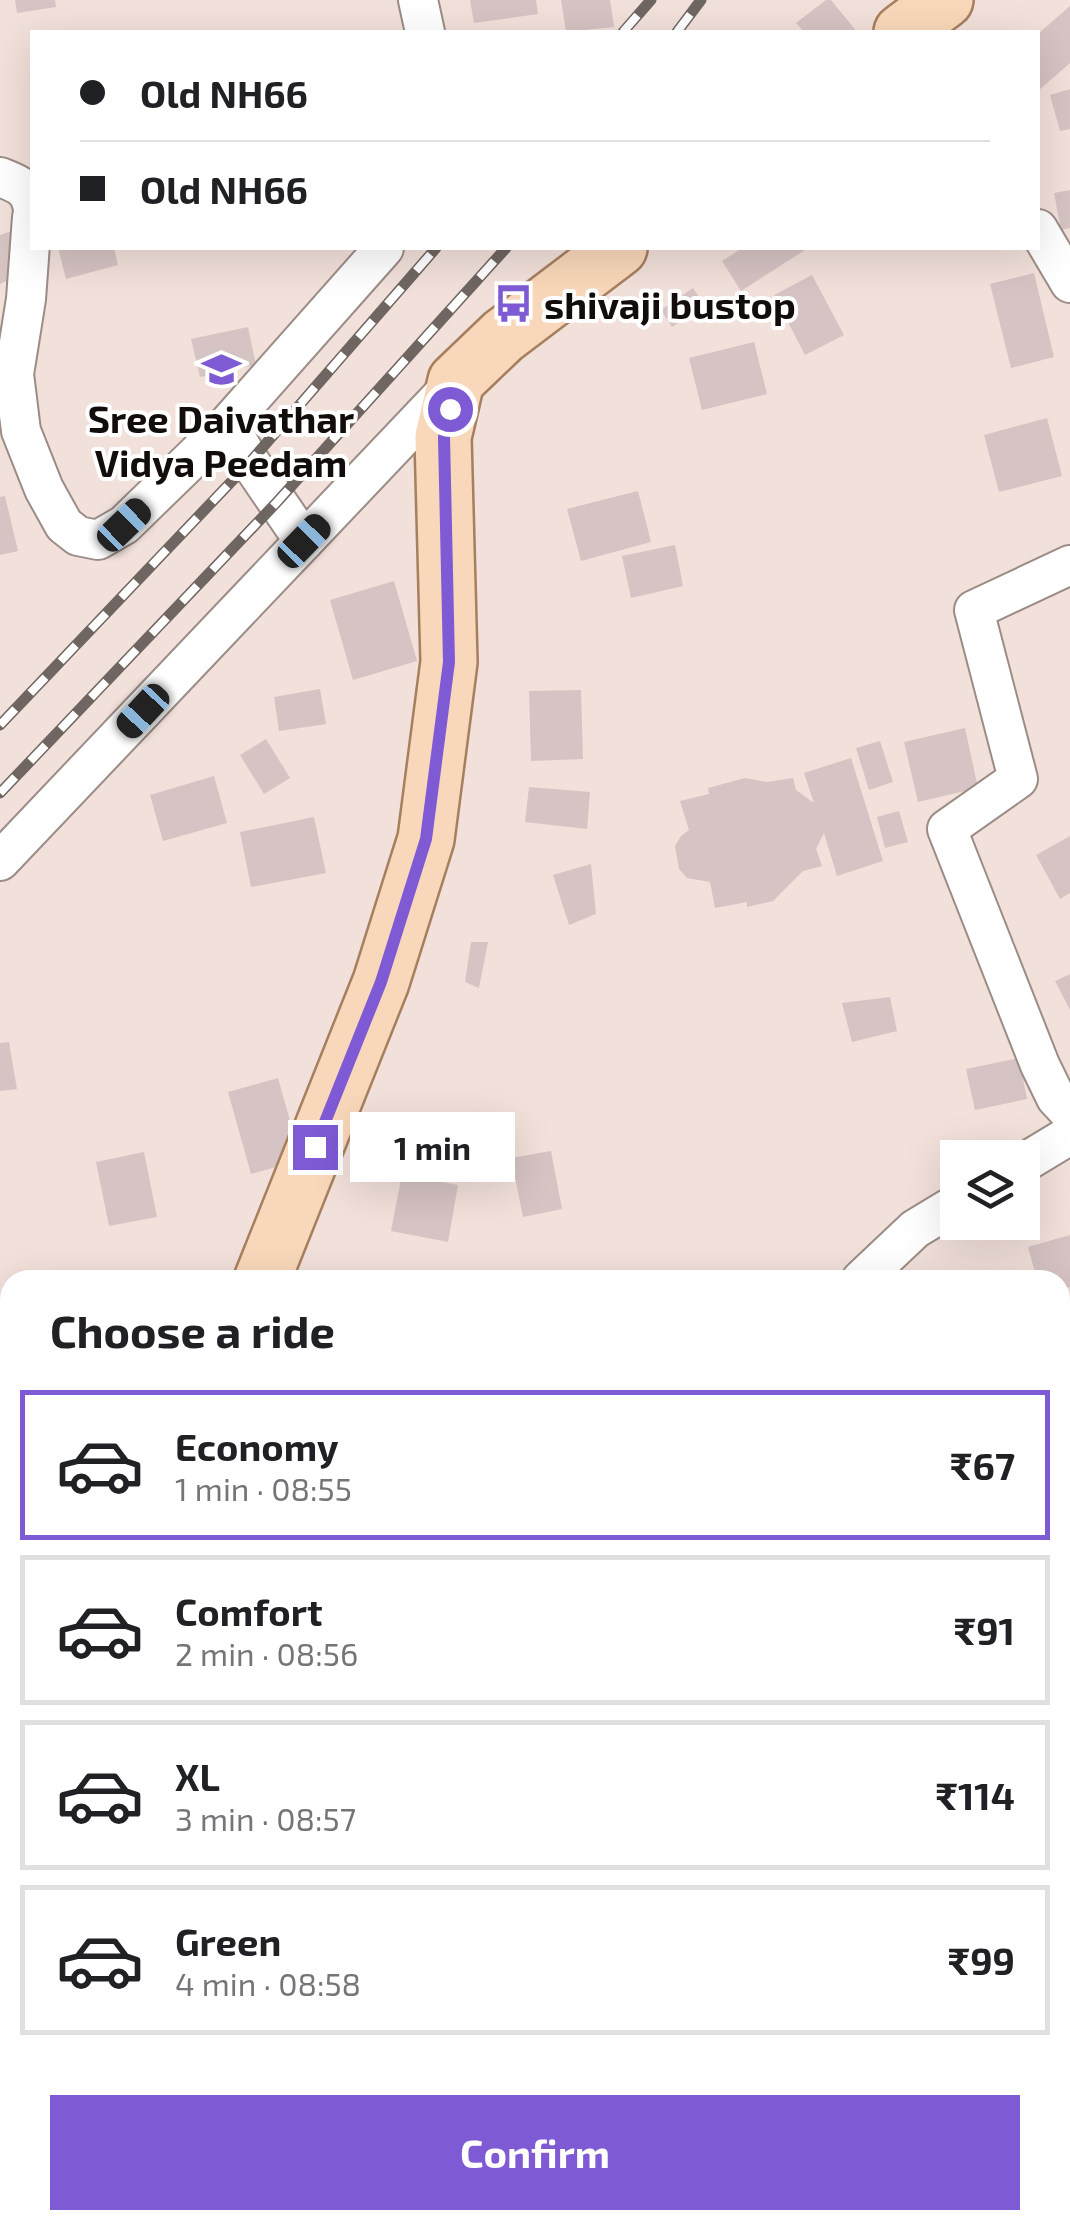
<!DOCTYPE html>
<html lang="en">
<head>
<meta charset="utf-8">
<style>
	:root { --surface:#fff; --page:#f2f2f2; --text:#202124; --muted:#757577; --line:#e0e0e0; --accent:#7e5ad4 }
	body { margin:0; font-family:"Exo 2",sans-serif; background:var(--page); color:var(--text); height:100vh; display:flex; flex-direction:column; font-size:38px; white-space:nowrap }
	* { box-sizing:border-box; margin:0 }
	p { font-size:32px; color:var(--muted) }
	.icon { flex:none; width:55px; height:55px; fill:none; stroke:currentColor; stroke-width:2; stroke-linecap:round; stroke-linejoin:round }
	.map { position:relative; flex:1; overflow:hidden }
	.panel { position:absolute; left:0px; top:1270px; width:1070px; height:960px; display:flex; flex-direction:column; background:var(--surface); border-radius:30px 30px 0 0; box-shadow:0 10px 40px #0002 }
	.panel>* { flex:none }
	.guide { position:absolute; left:30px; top:30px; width:1010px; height:220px; border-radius:0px; box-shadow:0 10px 40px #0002; display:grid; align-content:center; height:220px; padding:0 50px; background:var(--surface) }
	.tools { position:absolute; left:940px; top:1140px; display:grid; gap:20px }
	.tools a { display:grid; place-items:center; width:100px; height:100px; border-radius:0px; background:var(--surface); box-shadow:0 10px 40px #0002; font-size:50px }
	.end { position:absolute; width:45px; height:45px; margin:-22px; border:12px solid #7e5ad4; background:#fff; box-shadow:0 0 0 5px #fff }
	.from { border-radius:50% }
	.bubble { position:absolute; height:70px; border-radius:0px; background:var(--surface); box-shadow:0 10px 40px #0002; font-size:32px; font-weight:700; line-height:70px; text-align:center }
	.car { position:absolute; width:30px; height:60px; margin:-30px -15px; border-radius:12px; box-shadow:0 0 8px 2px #0007; background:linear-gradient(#222 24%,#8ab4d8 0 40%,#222 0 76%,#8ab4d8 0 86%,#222 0) }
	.guide b { display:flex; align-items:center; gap:35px; height:95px; font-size:38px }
	.guide b+b { border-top:2px solid var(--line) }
	.guide i { width:25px; height:25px; background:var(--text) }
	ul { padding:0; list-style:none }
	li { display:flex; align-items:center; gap:30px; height:150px; margin:0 20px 15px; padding:0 30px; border:5px solid var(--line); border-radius:0px }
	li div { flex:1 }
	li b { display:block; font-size:38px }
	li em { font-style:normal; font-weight:700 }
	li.selected { border-color:var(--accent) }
	li>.icon { width:90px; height:90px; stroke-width:1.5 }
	h2 { padding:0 50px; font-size:45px; line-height:120px }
	.button { display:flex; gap:20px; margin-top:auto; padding:20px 50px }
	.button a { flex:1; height:115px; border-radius:0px; background:var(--accent); color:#fff; font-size:40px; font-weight:700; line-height:115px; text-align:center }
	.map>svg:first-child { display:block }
</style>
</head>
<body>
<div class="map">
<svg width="1070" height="2230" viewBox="0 0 1070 2230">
	<rect width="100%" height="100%" fill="#f2e0da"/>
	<g fill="#d6c3c3">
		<polygon points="15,0 55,0 56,7 17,13"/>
		<polygon points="470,0 536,0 538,14 474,23"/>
		<polygon points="561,0 610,0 614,27 566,32"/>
		<polygon points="826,0 831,0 857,32 804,32 796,23"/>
		<polygon points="1070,6 1070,63 1038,91 1038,34"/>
		<polygon points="1070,89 1070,129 1060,131 1050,95"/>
		<polygon points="1070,190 1070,228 1061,230 1054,193"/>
		<polygon points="12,231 16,277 0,284 0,235"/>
		<polygon points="58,248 114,248 118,265 66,279"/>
		<polygon points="742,248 808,248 741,291 722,261"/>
		<polygon points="1034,273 1054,357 1011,368 990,284"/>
		<polygon points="812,275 844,335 805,355 774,295"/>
		<polygon points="693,288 704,305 672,327 661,310"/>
		<polygon points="248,327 256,365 200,377 191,339"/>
		<polygon points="754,342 767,394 702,410 689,358"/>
		<polygon points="1047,418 1062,476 999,492 984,435"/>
		<polygon points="638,491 651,542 581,561 567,509"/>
		<polygon points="5,496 18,551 0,555 0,497"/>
		<polygon points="675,545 683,586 631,598 622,556"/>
		<polygon points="394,581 417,661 353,680 330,600"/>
		<polygon points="320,689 326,724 279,731 274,697"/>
		<polygon points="581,690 583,759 531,761 529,691"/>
		<polygon points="965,728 978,788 918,802 904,742"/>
		<polygon points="266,739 290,778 264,794 240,755"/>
		<polygon points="880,741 893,782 869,790 856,748"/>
		<polygon points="851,758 883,861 837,876 824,833 816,849 822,866 803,871 773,901 747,907 747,902 715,908 710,882 687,878 679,869 675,846 681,836 689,830 680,801 709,794 708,788 745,778 767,782 793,778 796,790 814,803 804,773"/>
		<polygon points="214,776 227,823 163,841 150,795"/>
		<polygon points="529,787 590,792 587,829 525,822"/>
		<polygon points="899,811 908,842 885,848 877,817"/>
		<polygon points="314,817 326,873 251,887 240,832"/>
		<polygon points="1070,836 1070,893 1060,899 1036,855"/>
		<polygon points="591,864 596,914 569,925 553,875"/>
		<polygon points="471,942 488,942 479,988 465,982"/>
		<polygon points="1070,974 1070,1010 1055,981"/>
		<polygon points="890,997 897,1031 852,1042 842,1003"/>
		<polygon points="9,1042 17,1089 0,1091 0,1043"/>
		<polygon points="1019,1058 1027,1099 975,1110 966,1069"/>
		<polygon points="278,1078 301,1160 251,1174 228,1092"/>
		<polygon points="551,1151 562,1209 523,1217 511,1158"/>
		<polygon points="144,1152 157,1217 109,1226 96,1162"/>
		<polygon points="402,1174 458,1185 448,1242 391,1231"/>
		<polygon points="1070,1235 1070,1287 1060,1290 1060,1280 1037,1280 1028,1247"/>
		<polygon points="1070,1452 1070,1487 1060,1489 1060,1454"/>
		<polygon points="0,1574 7,1598 0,1599"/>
		<polygon points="10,1901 10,1951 0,1952 0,1903"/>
		<polygon points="1060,1992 1070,1992 1070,2041 1060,2043"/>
		<polygon points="10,1993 10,2042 0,2044 0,1996"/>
		<polygon points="1069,2079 1070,2130 1060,2132 1060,2080"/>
		<polygon points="10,2088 10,2128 0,2131 0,2091"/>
		<polygon points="26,2220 140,2220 142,2230 17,2230 16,2224"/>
		<polygon points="936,2220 985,2220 986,2225 960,2230 938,2230"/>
		<polygon points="1022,2220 1060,2220 1061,2228 1023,2230"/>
	</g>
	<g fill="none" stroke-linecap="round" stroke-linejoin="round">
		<defs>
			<g id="street">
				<polyline points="418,0 425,32"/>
				<path d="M0,177C15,183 29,187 32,205"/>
				<polyline points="32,217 26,299 14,374 21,431 44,489 64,525 78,536 98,540 124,525 228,424"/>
				<polyline points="1038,229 1070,283"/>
				<polyline points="384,248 228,424 250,462 304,541 454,383"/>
				<polyline points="1070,565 974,610 1018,779 947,829 1040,1065 1056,1098 1070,1113"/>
				<polyline points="0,861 304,541"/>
				<polyline points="1022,1164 1070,1135"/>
				<polyline points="861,1280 915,1229 958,1203"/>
				<polyline points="1060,1407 1070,1406"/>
				<polyline points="1060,1980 1070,1980"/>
				<polyline points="907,2220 907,2230"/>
			</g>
			<g id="primary">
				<polyline points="902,32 945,0"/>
				<polyline points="262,1280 381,982 426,839 449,662 443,437 456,381 503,336 619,248"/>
				<polyline points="0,1728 10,1717"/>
			</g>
		</defs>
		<use href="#street" stroke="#9c8c86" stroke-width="42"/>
		<use href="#primary" stroke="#a67f5f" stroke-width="60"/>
		<use href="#street" stroke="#fff" stroke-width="38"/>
		<use href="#primary" stroke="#f9d7ba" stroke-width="55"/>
		<defs>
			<g id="rail">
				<polyline points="623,32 651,0"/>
				<polyline points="677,32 701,0"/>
				<polyline points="0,725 250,462 436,248"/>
				<polyline points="0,793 277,502 506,248"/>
			</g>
		</defs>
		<use href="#rail" stroke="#6f6561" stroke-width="11"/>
		<use href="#rail" stroke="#fff" stroke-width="8" stroke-dasharray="22" stroke-linecap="butt"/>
	</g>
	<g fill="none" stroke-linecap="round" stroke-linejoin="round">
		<polyline stroke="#7e5ad4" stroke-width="12" points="315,1147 381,982 426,839 449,662 444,437 450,409"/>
	</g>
	<defs>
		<symbol id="bus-bare" viewBox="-9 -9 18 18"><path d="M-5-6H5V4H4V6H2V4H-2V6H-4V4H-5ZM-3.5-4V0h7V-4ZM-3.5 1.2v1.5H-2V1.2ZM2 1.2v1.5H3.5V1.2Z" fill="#7e5ad4" stroke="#fff" stroke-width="2.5" paint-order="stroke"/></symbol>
		<symbol id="school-bare" viewBox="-9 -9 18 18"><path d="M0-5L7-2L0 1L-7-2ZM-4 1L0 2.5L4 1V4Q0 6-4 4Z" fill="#7e5ad4" stroke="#fff" stroke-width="2.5" paint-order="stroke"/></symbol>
	</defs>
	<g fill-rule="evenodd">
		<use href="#bus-bare" x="486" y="276" width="55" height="55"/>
		<use href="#school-bare" x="194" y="342" width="55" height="55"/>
	</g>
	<g text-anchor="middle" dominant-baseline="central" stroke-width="8" stroke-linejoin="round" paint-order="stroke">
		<g font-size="38" font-weight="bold" fill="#120d0b" stroke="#fff" text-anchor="start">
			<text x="544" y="304">shivaji bustop</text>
			<text x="221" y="418" text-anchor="middle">Sree Daivathar<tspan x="221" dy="44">Vidya Peedam</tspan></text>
		</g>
	</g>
</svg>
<div class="tools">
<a><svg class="icon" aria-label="layers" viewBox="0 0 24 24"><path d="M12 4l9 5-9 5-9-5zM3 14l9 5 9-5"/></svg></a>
</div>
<i class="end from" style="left:450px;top:409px"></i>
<i class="end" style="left:315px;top:1147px"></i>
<div class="bubble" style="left:350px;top:1112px;width:165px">1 min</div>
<i class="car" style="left:124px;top:525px;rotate:46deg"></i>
<i class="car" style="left:304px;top:541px;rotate:44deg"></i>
<i class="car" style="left:143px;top:711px;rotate:223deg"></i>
<div class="guide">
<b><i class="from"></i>Old NH66</b>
<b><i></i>Old NH66</b>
</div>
<section class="panel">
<h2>Choose a ride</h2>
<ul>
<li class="selected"><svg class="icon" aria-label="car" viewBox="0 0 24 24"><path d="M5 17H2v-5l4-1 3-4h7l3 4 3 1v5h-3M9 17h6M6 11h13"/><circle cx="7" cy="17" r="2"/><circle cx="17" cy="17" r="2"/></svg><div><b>Economy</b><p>1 min · 08:55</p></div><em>₹67</em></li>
<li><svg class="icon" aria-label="car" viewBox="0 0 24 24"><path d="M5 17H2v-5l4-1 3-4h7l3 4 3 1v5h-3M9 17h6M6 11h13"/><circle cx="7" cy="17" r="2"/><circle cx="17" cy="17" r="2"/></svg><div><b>Comfort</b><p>2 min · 08:56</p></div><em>₹91</em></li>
<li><svg class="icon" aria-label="car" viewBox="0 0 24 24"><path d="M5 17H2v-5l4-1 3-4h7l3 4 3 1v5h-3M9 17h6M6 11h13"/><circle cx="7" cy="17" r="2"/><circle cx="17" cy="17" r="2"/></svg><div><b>XL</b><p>3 min · 08:57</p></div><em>₹114</em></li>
<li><svg class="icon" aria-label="car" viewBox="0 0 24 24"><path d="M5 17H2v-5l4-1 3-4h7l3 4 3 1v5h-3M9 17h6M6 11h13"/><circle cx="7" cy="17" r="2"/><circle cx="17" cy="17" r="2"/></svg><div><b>Green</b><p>4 min · 08:58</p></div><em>₹99</em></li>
</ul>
<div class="button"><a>Confirm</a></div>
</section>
</div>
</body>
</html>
